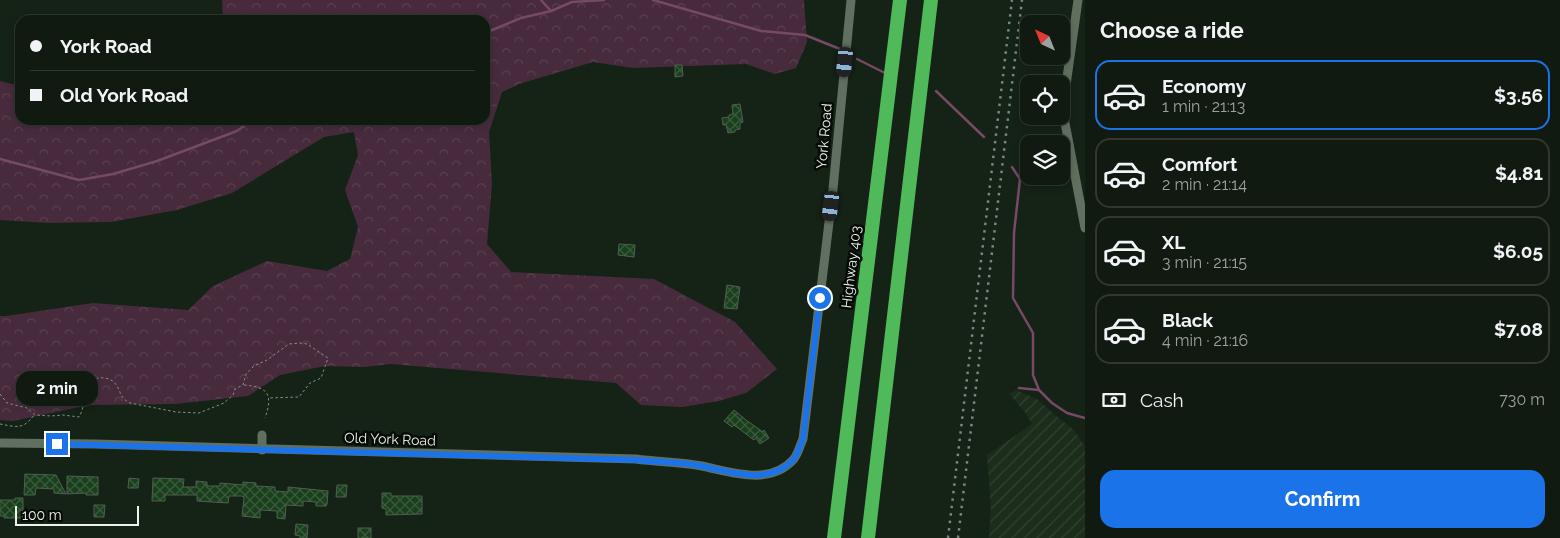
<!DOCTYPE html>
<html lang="en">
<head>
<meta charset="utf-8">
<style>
	:root { --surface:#101a10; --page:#192319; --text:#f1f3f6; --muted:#9ca19f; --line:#303830; --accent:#1a73e8 }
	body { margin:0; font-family:Raleway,sans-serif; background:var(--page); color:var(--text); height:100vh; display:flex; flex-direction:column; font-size:19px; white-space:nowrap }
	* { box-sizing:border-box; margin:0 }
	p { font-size:16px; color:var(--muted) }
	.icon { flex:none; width:28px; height:28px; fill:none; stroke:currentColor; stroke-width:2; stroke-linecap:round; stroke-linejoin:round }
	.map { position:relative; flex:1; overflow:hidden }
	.side { display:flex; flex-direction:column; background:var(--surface); width:475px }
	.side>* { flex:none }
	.hud { position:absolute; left:15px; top:15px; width:475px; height:110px; border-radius:15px; box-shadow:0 2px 8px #0003,0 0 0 1px var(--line); display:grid; align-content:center; height:110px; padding:0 15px; background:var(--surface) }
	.needle { width:32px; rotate:317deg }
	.fabs { position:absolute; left:1020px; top:15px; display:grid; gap:10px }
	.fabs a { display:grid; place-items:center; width:50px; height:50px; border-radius:10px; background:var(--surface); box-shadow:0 2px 8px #0003,0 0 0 1px var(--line); font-size:25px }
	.scale { position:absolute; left:15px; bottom:12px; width:124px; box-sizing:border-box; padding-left:5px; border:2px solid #ebf4eb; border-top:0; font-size:14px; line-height:18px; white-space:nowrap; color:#ebf4eb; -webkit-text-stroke:4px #050a05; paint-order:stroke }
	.end { position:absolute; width:22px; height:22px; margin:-11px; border:6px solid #1a73e8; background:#fff; box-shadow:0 0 0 2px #fff }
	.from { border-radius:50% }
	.bubble { position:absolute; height:35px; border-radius:15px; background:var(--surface); box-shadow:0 2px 8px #0003,0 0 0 1px var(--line); font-size:16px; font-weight:700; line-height:35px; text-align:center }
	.car { position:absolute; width:15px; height:30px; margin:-15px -8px; border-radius:6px; box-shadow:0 0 4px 1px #0007; background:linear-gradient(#222 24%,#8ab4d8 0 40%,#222 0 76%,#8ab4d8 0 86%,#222 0) }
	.hud b { display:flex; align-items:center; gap:18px; height:48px; font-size:19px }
	.hud b+b { border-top:1px solid var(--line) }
	.hud i { width:12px; height:12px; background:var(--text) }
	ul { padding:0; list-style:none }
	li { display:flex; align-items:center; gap:15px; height:70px; margin:0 10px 8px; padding:0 5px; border:2px solid var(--line); border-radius:15px }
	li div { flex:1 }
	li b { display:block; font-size:19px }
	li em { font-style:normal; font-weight:700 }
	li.selected { border-color:var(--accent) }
	li>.icon { width:45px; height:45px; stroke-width:1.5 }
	h2 { padding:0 15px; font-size:22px; line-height:60px }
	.pay { display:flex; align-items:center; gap:12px; height:55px; padding:0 15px; font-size:19px }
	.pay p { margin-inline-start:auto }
	.button { display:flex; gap:10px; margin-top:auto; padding:10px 15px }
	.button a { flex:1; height:58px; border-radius:15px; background:var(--accent); color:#fff; font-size:20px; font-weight:700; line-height:58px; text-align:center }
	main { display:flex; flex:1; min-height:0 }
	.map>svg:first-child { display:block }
</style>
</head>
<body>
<main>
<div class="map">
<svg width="1085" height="538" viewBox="0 0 1085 538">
	<defs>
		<pattern id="industrial-furrows" width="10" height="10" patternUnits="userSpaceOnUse" patternTransform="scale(1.25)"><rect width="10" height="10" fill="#1c2d1c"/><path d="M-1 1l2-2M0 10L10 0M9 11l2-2" fill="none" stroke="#324232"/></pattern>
		<pattern id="forest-crowns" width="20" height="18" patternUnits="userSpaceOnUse" patternTransform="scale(1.25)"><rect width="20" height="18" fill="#472b3d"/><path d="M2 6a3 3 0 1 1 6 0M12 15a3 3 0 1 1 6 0" fill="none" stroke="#594050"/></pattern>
		<pattern id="building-cross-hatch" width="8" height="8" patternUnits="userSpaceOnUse" patternTransform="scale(1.25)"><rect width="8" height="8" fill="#193f1c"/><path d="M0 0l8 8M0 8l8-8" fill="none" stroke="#3b5b3d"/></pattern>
	</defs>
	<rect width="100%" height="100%" fill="#152216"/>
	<polygon fill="url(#industrial-furrows)" points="1016,390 1037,399 1060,419 1073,429 1085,446 1085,538 989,538 991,509 987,455 1032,424 1024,411 1009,394"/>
	<polygon fill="url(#forest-crowns)" points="222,0 804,0 807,42 796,68 775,74 746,64 633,68 593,62 519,84 502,92 489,132 492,184 487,244 511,272 654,279 735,322 777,369 746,393 719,401 682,407 641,405 616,383 390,364 365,367 325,366 280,375 248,396 175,404 89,405 13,421 0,420 0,316 6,316 93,303 188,310 213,286 267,261 327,271 350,259 358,227 345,190 358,155 354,132 324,137 232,193 177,210 111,222 48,223 0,220 0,81 20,86 20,120 485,120 485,20 223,20"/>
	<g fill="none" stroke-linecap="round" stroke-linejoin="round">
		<g stroke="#764965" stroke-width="2.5">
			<polyline points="541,0 551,11"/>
			<polyline points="653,0 761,31 805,35 840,49"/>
			<polyline points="485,33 521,18 551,11 572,2 604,0"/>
			<polyline points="857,59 887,74"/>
			<polyline points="936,91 984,137"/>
			<polyline points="0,159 79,180 113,174 157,161 237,131 252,120"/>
			<polyline points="1012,167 1020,179 1014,233 1013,298 1033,333 1033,375 1039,390 1052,403 1067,413 1085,418"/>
			<polyline points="1019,388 1039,390"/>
		</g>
	</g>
	<g fill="url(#building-cross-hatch)" stroke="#505f50">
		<polygon points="675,65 682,65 683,76 675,77"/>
		<polygon points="740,104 743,122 740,123 740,129 735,130 735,132 728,133 726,125 723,125 722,118 729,117 729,115 733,114 732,105"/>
		<polygon points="619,244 635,245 634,257 618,255"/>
		<polygon points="727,285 740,287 737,309 724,308"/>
		<polygon points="734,410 746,420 763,432 764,430 769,438 760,444 756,438 754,440 734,425 732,427 724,421"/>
		<polygon points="25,474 56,475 66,494 54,493 54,489 36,488 35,495 24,495"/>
		<polygon points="67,476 98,477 98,495 86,495 86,493 67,494"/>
		<polygon points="129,478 139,479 138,488 128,488"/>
		<polygon points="153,478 184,479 183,487 196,487 196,481 207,482 207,486 220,486 220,483 243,485 243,482 256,483 256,486 275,487 275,491 288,492 288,487 328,491 327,504 326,506 316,506 316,502 303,501 303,506 286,505 285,519 277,518 277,511 260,510 260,518 242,516 244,498 242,496 229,496 228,503 197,501 197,495 165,495 165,501 152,501"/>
		<polygon points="337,485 347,485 346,497 336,497"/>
		<polygon points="382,493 391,493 391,496 422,496 422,514 386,515 386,509 382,508"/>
		<polygon points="15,498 23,498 23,518 4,518 4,516 0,516 0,500 15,500"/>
		<polygon points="94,505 105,505 104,517 94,517"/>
		<polygon points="296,524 308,525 307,538 300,538 300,536 295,535"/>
		<rect x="358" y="528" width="13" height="10"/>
	</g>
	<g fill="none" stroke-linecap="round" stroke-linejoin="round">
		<g stroke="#869187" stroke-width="1" stroke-dasharray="2.5 2.5" stroke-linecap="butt">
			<path d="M244,385C269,387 273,395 265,418"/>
			<path d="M0,394L7,403L27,408L35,415L51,416L63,415L79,417C87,405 81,382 99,378C105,377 110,379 114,382C122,391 118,397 130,403L176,412L199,413L224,403L233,395L235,389L243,385L246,374L254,366L267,360L289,344L300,343L307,344L328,358L321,378L310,383L299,397L268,398"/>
			<path d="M0,424C17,427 23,430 34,415"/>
		</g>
		<g stroke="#606f60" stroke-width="9">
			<polyline points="1078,0 1063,106 1065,123 1085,228"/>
			<path d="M0,443L95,444L636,459C657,462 680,462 702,466C731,472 769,486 793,460C798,455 800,445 803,439L833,189L851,0"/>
			<polyline points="262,450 262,435"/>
		</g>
		<g stroke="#50b95a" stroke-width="14">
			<polyline points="834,538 900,0"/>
			<polyline points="868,538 931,0"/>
		</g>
		<g stroke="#7b867c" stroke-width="2.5" stroke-dasharray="2.5 5" stroke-linecap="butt">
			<polyline points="948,538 1012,0"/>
			<polyline points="958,538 1022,0"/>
		</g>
	</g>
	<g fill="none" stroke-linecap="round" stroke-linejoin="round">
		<path stroke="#1a73e8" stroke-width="6" d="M57,444L636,460C657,462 680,462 701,466C731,472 769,486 793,460C798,455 800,445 803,439L820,298"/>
	</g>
	<g text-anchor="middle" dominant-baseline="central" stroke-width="5" stroke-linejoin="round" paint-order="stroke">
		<g font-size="14" fill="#ebf4eb" stroke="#050a05">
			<text transform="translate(824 136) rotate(-85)">York Road</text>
			<text transform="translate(851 267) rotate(-83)">Highway 403</text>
			<text transform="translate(390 439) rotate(2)">Old York Road</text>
		</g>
	</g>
</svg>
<div class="fabs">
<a><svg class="needle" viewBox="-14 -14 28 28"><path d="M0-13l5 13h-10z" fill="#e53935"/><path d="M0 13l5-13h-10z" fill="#9ca19f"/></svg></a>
<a><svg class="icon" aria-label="locate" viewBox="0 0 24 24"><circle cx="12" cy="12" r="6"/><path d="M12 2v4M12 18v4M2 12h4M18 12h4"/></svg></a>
<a><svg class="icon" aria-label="layers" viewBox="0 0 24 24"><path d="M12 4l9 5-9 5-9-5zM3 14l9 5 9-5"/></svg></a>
</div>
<div class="scale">100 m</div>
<i class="end from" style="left:820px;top:298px"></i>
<i class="end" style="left:57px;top:444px"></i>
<div class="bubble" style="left:16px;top:371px;width:82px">2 min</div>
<i class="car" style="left:845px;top:62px;rotate:186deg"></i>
<i class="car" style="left:831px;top:206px;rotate:187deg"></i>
<div class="hud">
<b><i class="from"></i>York Road</b>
<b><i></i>Old York Road</b>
</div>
</div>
<section class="side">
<h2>Choose a ride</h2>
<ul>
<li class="selected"><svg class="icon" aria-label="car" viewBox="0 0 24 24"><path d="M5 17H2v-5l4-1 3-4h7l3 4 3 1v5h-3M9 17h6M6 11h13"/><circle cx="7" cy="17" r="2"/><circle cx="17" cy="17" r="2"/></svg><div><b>Economy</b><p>1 min · 21:13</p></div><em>$3.56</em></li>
<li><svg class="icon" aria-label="car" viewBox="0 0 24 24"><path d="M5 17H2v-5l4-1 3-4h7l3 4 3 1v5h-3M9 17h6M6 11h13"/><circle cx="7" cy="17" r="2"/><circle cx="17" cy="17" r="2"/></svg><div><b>Comfort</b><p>2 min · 21:14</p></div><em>$4.81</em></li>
<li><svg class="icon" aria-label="car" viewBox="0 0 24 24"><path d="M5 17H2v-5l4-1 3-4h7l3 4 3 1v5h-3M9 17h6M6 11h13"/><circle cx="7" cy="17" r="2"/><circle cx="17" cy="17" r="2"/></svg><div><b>XL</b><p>3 min · 21:15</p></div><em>$6.05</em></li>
<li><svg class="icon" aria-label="car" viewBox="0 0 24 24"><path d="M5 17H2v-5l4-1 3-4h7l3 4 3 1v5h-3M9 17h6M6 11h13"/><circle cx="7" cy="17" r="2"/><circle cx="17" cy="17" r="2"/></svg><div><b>Black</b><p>4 min · 21:16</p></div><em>$7.08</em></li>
</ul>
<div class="pay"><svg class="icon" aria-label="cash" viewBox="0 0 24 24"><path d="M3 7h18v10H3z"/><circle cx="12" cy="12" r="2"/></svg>Cash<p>730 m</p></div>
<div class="button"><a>Confirm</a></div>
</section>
</main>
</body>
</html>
